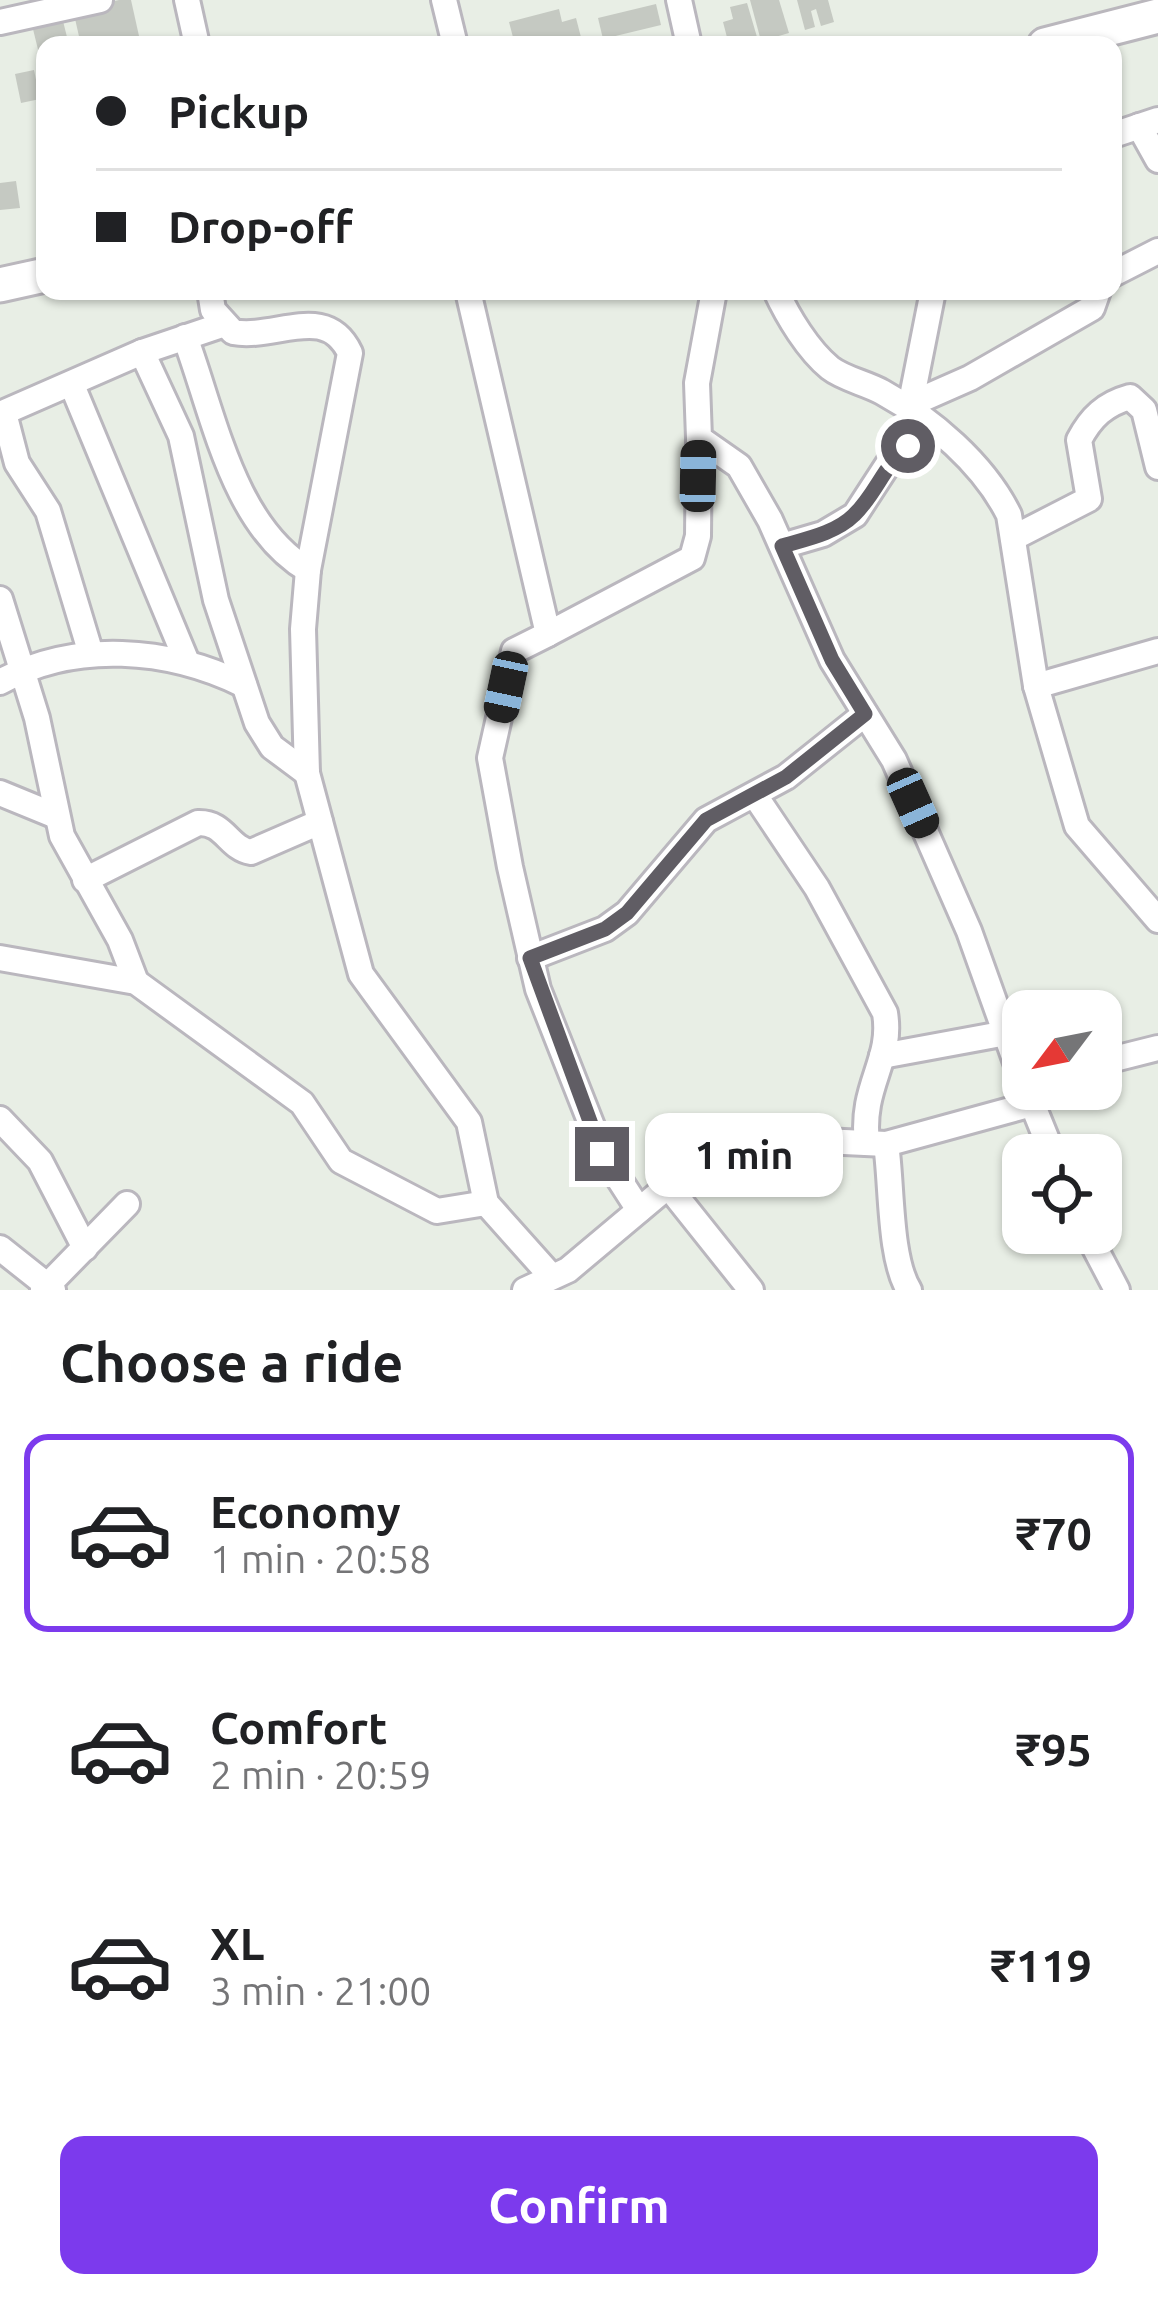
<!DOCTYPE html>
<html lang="en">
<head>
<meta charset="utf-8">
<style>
	:root { --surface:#fff; --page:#f2f2f2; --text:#202124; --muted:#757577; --line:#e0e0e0; --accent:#7c3aed }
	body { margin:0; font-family:Ubuntu,sans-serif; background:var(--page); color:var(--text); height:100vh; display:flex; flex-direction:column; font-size:45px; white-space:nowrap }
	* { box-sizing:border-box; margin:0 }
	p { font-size:39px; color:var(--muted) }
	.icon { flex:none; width:66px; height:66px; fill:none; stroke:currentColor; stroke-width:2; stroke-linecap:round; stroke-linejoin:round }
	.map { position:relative; height:1290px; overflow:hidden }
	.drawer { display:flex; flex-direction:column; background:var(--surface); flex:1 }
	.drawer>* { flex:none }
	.guide { position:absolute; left:36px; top:36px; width:1086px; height:264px; border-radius:24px; box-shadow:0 3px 9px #0004; display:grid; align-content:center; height:264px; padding:0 60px; background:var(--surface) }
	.needle { width:78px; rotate:238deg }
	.buttons { position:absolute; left:1002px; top:990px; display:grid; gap:24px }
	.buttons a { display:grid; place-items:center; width:120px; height:120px; border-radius:24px; background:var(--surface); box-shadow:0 3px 9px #0004; font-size:60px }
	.end { position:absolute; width:54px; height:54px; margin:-27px; border:15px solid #605d64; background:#fff; box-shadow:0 0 0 6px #fff }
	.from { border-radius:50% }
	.bubble { position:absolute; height:84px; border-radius:24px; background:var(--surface); box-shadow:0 3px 9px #0004; font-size:39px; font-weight:700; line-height:84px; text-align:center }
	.car { position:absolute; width:36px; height:72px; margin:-36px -18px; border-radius:15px; box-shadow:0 0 9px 3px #0007; background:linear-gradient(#222 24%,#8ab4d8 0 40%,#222 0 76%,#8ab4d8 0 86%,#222 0) }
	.guide b { display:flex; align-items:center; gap:42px; height:114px; font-size:45px }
	.guide b+b { border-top:3px solid var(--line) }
	.guide i { width:30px; height:30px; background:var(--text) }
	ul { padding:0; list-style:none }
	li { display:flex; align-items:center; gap:36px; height:198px; margin:0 24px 18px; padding:0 36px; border:6px solid transparent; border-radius:24px }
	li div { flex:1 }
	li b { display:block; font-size:45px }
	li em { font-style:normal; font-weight:700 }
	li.on { border-color:var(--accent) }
	li>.icon { width:108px; height:108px; stroke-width:1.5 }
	h2 { padding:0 60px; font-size:54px; line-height:144px }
	.primary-button { display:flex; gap:24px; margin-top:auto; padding:24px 60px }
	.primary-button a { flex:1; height:138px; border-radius:24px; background:var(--accent); color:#fff; font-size:48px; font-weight:700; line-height:138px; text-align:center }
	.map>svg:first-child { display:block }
</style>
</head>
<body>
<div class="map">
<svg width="1158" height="1290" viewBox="0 0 1158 1290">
	<rect width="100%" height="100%" fill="#e8eee5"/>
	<g fill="#c5c9c2">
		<polygon points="119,0 131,0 141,45 81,45 73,10"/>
		<polygon points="750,0 779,0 789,33 761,41"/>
		<polygon points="797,0 828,0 834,22 821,26 816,9 811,11 815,27 805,30"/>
		<polygon points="747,3 757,37 729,45 723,22 733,19 730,7"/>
		<polygon points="656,4 661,25 603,39 598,18"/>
		<polygon points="559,9 562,22 576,18 583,45 515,45 509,22"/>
		<polygon points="62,17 69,45 45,45 43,70 32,25"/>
		<polygon points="34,70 40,99 21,103 15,74"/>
		<polygon points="16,181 20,208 0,210 0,183"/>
	</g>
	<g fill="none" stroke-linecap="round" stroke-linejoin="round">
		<defs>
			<g id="street">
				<polyline points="187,0 197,45"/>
				<polyline points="444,0 455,45"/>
				<polyline points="679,0 689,45"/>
				<polyline points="0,22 100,0"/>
				<polyline points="1139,126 1158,160"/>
				<polyline points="1113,135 1158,120"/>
				<polyline points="1113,274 1158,251"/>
				<path d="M210,291L213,310L233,332C276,340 326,302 350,353L308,570L303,629L307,773L361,974L469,1122L486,1203L552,1277"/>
				<polyline points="468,291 548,634 514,651 490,758 510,867 538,989 603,1154 639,1210"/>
				<polyline points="714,291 697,383 699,438 739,466 770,520 832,660 894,760 969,931 1023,1082"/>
				<path d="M776,291C788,317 808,350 830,368C844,379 866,383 882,392C931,419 984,464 1009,515L1036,686L1077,826L1158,920"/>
				<path d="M185,337C214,415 233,526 308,570"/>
				<polyline points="142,352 181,436 216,600 257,723 272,747 307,773"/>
				<polyline points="72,385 187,662"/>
				<polyline points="911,404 970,378 1092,308 1098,291"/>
				<polyline points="909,412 933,291"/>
				<polyline points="4,413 17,463 48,511 91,654"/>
				<polyline points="0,414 142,352 222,325"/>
				<path d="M1013,538L1089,499L1079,440C1091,417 1105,404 1130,397L1144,410L1158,467"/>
				<polyline points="782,546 823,534 855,515 892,458 934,430"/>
				<polyline points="0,599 37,718 62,836 120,940 136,982"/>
				<polyline points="548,634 692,558 698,536 699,438"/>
				<path d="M0,682C75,640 169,648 244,685"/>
				<polyline points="1036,686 1158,651"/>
				<polyline points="0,793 56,816"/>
				<path d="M756,797L817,888L885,1013C893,1061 860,1085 867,1143"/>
				<path d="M85,880L198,823C225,822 228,848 251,852L320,822"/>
				<polyline points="0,958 136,982 302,1103 341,1161 437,1211 486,1203"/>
				<polyline points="530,958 605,929 627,913 706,820 786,777 865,714"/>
				<polyline points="1101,1043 1118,1058 1158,1048"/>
				<polyline points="882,1056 1023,1030"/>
				<polyline points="1027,1091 1053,1155"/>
				<polyline points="0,1119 40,1161 85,1248"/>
				<path d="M886,1144C892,1184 889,1258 909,1290"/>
				<polyline points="668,1186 751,1290"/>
				<polyline points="1087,1233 1117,1290"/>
				<polyline points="0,1248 53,1290"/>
				<polyline points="43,1290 127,1204"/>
				<polyline points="525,1290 568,1270 668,1186 760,1151 823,1141 886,1144 1032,1104"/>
			</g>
			<g id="secondary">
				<polyline points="1045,45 1158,16"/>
				<polyline points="0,285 45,275"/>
			</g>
		</defs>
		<use href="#street" stroke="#bab7be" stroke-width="30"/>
		<use href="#secondary" stroke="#bab7bd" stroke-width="39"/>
		<use href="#street" stroke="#fff" stroke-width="24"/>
		<use href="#secondary" stroke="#fff" stroke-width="33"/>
	</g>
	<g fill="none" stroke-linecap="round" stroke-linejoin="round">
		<path stroke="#605d64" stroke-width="15" d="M602,1154L530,958L605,929L627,913L706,820L786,777L865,714L832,660L782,546C806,539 836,533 854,515C876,494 884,465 908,446"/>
	</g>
</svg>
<div class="buttons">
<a><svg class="needle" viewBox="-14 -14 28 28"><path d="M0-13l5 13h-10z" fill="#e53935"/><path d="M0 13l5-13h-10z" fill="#757577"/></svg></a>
<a><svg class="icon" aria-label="locate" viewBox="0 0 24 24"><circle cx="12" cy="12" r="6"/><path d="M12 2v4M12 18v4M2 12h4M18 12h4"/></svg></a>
</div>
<i class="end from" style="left:908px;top:446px"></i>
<i class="end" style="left:602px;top:1154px"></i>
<div class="bubble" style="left:645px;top:1113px;width:198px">1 min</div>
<i class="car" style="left:698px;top:476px;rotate:1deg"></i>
<i class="car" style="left:506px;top:687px;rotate:192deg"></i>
<i class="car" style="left:913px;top:803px;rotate:156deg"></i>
<div class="guide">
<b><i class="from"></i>Pickup</b>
<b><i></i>Drop-off</b>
</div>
</div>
<section class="drawer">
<h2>Choose a ride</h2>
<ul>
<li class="on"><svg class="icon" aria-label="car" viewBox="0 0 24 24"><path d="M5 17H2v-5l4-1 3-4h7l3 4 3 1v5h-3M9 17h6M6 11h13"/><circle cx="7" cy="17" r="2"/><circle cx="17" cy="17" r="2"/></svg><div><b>Economy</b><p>1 min · 20:58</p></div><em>₹70</em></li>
<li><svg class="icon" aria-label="car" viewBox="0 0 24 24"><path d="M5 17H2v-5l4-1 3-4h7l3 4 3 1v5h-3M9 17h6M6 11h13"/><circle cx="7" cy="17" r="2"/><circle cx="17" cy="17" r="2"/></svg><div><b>Comfort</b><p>2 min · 20:59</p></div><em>₹95</em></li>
<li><svg class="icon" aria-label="car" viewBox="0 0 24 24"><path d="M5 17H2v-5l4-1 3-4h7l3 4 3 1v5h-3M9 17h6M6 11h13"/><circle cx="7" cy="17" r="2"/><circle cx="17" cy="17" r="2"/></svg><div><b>XL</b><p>3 min · 21:00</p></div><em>₹119</em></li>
</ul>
<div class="primary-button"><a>Confirm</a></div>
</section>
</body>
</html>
